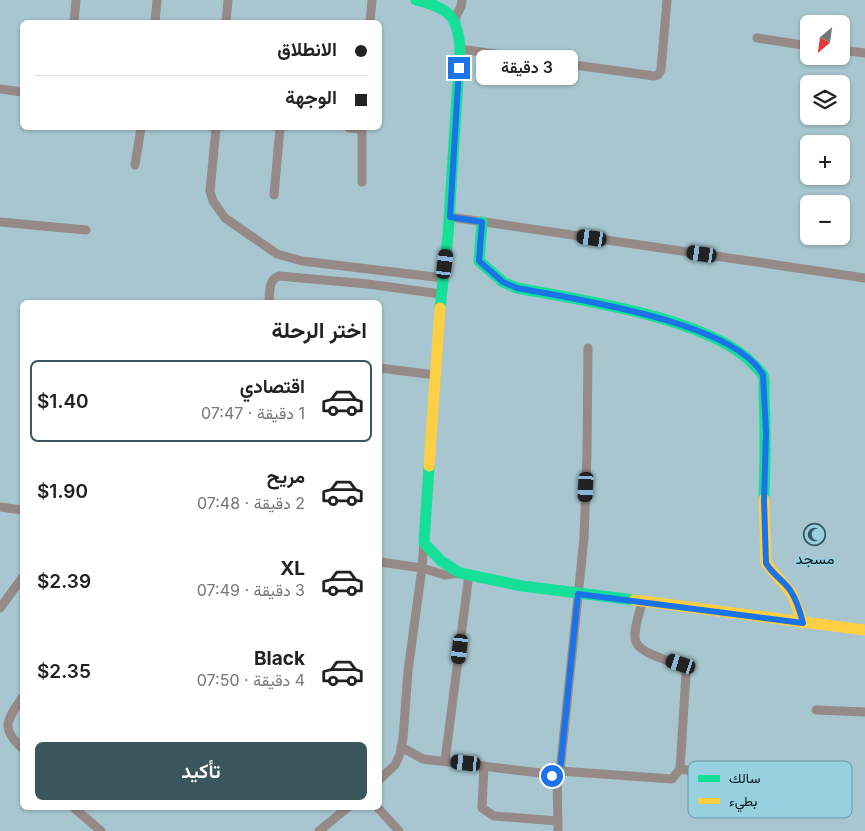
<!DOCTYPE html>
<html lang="ar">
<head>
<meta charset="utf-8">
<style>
	:root { --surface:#fff; --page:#f6f6f6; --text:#222; --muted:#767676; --line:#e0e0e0; --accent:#3c565d }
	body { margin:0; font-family:Inter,Vazirmatn,sans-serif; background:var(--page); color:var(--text); direction:rtl; height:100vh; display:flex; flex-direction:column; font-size:19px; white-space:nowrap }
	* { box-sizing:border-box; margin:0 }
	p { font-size:16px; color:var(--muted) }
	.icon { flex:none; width:28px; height:28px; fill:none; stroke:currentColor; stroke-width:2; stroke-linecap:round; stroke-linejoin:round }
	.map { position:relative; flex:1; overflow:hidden; direction:ltr }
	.details { position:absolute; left:20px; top:300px; width:362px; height:510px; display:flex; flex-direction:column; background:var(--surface); border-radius:8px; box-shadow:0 1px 4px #0004; direction:rtl }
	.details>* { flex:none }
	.guide { position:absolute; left:20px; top:20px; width:362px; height:110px; border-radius:8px; box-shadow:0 1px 4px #0004; direction:rtl; display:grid; align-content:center; height:110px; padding:0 15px; background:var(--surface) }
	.needle { width:32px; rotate:209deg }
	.buttons { position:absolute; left:800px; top:15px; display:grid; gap:10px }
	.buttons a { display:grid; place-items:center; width:50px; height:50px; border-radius:8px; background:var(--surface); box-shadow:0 1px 4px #0004; font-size:25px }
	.end { position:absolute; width:22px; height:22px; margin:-11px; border:6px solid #1a73e8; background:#fff; box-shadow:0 0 0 2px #fff }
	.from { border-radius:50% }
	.bubble { position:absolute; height:35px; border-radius:8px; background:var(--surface); box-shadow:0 1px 4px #0004; font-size:16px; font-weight:600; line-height:35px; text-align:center; direction:rtl }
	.car { position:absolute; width:15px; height:30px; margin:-15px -8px; border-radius:6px; box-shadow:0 0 4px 1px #0007; background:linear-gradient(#222 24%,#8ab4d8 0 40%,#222 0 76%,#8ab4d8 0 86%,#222 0) }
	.guide b { display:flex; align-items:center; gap:18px; height:48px; font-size:19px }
	.guide b+b { border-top:1px solid var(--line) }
	.guide i { width:12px; height:12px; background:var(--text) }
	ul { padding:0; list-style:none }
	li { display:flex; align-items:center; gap:15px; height:82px; margin:0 10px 8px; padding:0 5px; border:2px solid transparent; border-radius:8px }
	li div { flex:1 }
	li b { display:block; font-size:19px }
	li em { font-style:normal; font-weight:600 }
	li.selected { border-color:var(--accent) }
	li>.icon { width:45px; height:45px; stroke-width:1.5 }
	h2 { padding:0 15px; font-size:22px; line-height:60px }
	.primary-button { display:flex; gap:10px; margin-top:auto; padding:10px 15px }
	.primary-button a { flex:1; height:58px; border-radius:8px; background:var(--accent); color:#fff; font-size:20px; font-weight:600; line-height:58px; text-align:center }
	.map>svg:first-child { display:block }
</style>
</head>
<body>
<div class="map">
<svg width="865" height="831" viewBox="0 0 865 831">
	<rect width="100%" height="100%" fill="#a7c6cf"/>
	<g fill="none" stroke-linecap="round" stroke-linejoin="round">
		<g stroke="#958a88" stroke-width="9">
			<polyline points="454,21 461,6 462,0"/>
			<polyline points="74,22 76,0"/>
			<polyline points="155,22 157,0"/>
			<polyline points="226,22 228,0"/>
			<polyline points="370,22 372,0"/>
			<polyline points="757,38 809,46"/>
			<polyline points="460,49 654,76 658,75 661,70 667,0"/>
			<polyline points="841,50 865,53"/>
			<polyline points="0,89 22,92"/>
			<polyline points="216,128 210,191 213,201 225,218 277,254 302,261 443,278"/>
			<polyline points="349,128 362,129"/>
			<polyline points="135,165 141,128"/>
			<polyline points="362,182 362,128"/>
			<polyline points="274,195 280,128"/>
			<polyline points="450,217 865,278"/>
			<polyline points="0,222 86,230"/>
			<path d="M269,302C270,292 268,280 279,276L368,284L441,294"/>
			<polyline points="380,368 435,375"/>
			<polyline points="0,507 22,510"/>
			<polyline points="380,562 422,568 445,575 460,573"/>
			<polyline points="0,608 22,578"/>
			<path d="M22,698C7,720 0,728 22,748"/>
			<polyline points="816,710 865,712"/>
			<polyline points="401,747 423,759 557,775"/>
			<polyline points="445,761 469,574"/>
			<polyline points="484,766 482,808 494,816 558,821"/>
			<polyline points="680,769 803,788"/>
			<path d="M560,771L672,779L680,769L686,674L681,665C670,661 641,654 636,642C632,631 640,613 642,602"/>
			<polyline points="380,779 395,765 400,754 403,738 408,671 422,568 424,543"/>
			<polyline points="74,808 101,831"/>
			<polyline points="378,808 399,831"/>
			<polyline points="319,831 347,808"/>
			<polyline points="558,831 557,775 560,771 584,538 587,453 588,348"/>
		</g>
		<g stroke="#16e098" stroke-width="11">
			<path d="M416,0C448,8 458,15 460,49L448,235L440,308"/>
			<path d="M482,222L479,261L503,282L517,288C580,300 712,318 755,366C757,368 761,372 763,375C765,380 764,391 764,397C766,431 765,465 764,499"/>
			<polyline points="429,466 424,543 441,561 460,573 522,586 634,600"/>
		</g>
		<g stroke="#ffcf43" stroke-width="11">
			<polyline points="429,466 440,308"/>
			<polyline points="764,499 766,563 792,594 803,623"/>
			<polyline points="634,600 865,630"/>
		</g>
	</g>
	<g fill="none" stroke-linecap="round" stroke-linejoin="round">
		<path stroke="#1a73e8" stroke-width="6" d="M459,68L450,217L482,222L479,261L503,282L517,288C574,299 734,322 763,375L766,432L764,501L766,563C772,574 783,580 790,590C797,600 800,611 803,623L578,594L560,771L557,776H552"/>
	</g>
	<defs>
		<symbol id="mosque-ring" viewBox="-11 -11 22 22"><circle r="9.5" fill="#97d0df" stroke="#3c565d" stroke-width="1.5"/><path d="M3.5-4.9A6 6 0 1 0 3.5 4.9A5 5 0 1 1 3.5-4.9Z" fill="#3c565d"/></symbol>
	</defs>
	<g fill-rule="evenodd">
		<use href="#mosque-ring" x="802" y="522" width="25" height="25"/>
	</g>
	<g text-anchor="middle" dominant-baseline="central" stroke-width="4" stroke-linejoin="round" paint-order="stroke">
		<g font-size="15" fill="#03191f" stroke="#97d0df">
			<text x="815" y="558">مسجد</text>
		</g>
	</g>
	<rect x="688" y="761" width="164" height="57" rx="8" fill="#97d0df" stroke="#6b99a5" stroke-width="1"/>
	<rect x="698" y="775" width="22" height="7" fill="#16e098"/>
	<rect x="698" y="798" width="22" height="6" fill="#ffcf43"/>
	<g font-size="14" fill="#03191f">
		<text x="729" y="783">سالك</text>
		<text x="729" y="806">بطيء</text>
	</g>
</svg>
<div class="buttons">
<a><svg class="needle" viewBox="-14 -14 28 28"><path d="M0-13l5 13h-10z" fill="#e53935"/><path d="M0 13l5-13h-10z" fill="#767676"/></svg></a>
<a><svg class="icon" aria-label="layers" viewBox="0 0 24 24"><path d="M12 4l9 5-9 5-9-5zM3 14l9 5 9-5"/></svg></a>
<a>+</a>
<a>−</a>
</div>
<i class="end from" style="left:552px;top:776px"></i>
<i class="end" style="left:459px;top:68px"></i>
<div class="bubble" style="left:476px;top:50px;width:102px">3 دقيقة</div>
<i class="car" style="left:592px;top:238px;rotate:278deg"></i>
<i class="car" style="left:702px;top:254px;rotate:279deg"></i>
<i class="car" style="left:445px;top:264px;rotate:7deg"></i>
<i class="car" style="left:586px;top:487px;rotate:183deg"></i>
<i class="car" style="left:460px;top:649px;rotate:187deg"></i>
<i class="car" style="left:681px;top:664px;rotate:288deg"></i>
<i class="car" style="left:466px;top:763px;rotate:276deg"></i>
<div class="guide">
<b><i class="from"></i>الانطلاق</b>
<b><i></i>الوجهة</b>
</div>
<section class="details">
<h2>اختر الرحلة</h2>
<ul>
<li class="selected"><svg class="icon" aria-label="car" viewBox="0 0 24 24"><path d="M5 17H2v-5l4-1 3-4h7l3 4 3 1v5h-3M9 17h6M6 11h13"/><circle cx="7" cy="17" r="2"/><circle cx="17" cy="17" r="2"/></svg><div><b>اقتصادي</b><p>1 دقيقة · 07:47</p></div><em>$1.40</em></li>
<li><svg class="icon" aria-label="car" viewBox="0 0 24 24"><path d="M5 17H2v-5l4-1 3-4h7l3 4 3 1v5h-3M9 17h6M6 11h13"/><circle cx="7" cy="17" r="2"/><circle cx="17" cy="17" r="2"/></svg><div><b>مريح</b><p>2 دقيقة · 07:48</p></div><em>$1.90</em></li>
<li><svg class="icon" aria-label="car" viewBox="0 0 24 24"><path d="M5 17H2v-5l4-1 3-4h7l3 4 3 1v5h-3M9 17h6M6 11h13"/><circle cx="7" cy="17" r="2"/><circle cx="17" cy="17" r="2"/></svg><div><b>XL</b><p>3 دقيقة · 07:49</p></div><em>$2.39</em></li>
<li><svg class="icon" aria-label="car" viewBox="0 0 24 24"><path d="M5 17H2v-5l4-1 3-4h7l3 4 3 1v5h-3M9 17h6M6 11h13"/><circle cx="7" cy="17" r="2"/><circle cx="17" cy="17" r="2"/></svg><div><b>Black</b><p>4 دقيقة · 07:50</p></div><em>$2.35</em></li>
</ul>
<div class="primary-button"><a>تأكيد</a></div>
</section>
</div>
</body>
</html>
